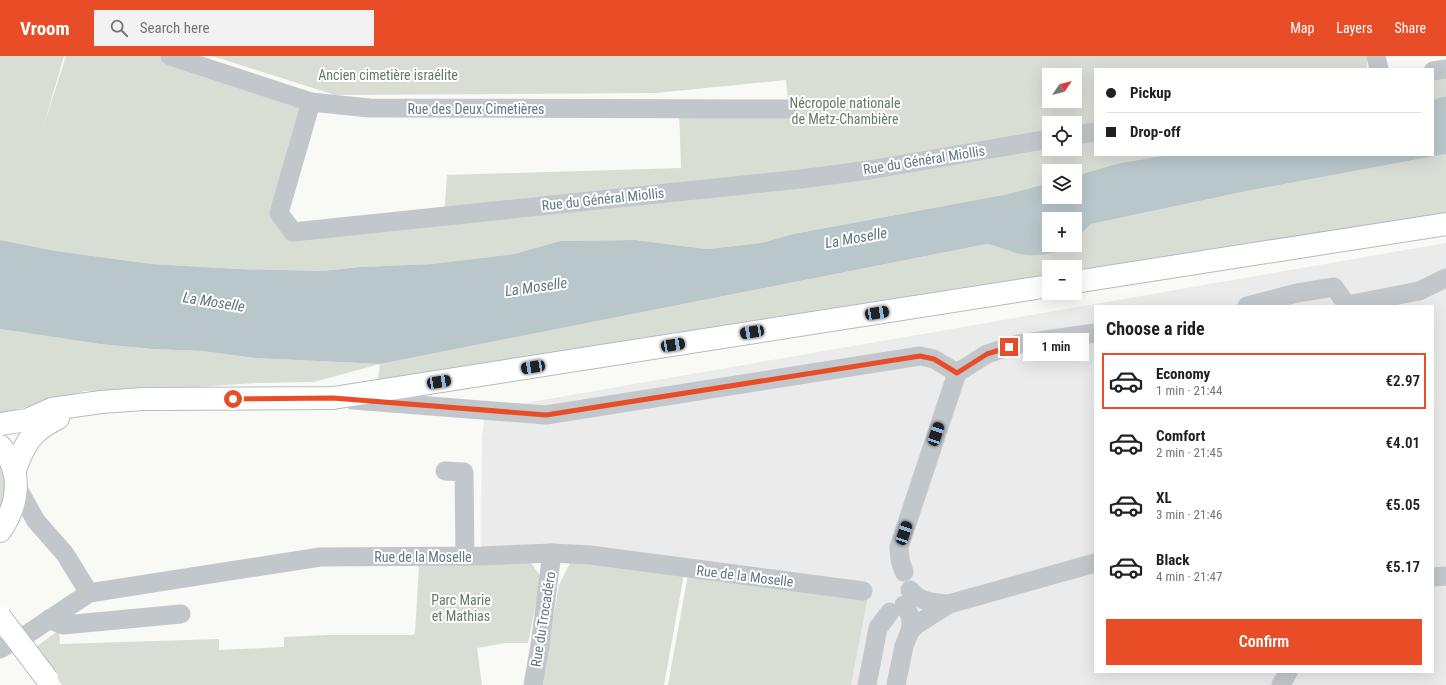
<!DOCTYPE html>
<html lang="en">
<head>
<meta charset="utf-8">
<style>
	:root { --surface:#fff; --page:#f2f2f2; --text:#202124; --muted:#757577; --line:#e0e0e0; --accent:#e84d27 }
	body { margin:0; font-family:"Roboto Condensed",sans-serif; background:var(--page); color:var(--text); height:100vh; display:flex; flex-direction:column; font-size:15px; white-space:nowrap }
	* { box-sizing:border-box; margin:0 }
	p { font-size:13px; color:var(--muted) }
	.icon { flex:none; width:22px; height:22px; fill:none; stroke:currentColor; stroke-width:2; stroke-linecap:round; stroke-linejoin:round }
	.map { position:relative; flex:1; overflow:hidden }
	.sheet { position:absolute; left:1094px; top:249px; width:340px; height:368px; display:flex; flex-direction:column; background:var(--surface); border-radius:0px; box-shadow:0 4px 16px #0002 }
	.sheet>* { flex:none }
	.hud { position:absolute; left:1094px; top:12px; width:340px; height:88px; border-radius:0px; box-shadow:0 4px 16px #0002; display:grid; align-content:center; height:88px; padding:0 12px; background:var(--surface) }
	.needle { width:26px; rotate:55deg }
	.buttons { position:absolute; left:1042px; top:12px; display:grid; gap:8px }
	.buttons a { display:grid; place-items:center; width:40px; height:40px; border-radius:0px; background:var(--surface); box-shadow:0 4px 16px #0002; font-size:20px }
	.end { position:absolute; width:18px; height:18px; margin:-9px; border:5px solid #e84d27; background:#fff; box-shadow:0 0 0 2px #fff }
	.from { border-radius:50% }
	.bubble { position:absolute; height:28px; border-radius:0px; background:var(--surface); box-shadow:0 4px 16px #0002; font-size:13px; font-weight:600; line-height:28px; text-align:center }
	.car { position:absolute; width:12px; height:24px; margin:-12px -6px; border-radius:5px; box-shadow:0 0 3px 1px #0007; background:linear-gradient(#222 24%,#8ab4d8 0 40%,#222 0 76%,#8ab4d8 0 86%,#222 0) }
	.hud b { display:flex; align-items:center; gap:14px; height:38px; font-size:15px }
	.hud b+b { border-top:1px solid var(--line) }
	.hud i { width:10px; height:10px; background:var(--text) }
	ul { padding:0; list-style:none }
	li { display:flex; align-items:center; gap:12px; height:56px; margin:0 8px 6px; padding:0 4px; border:2px solid transparent; border-radius:0px }
	li div { flex:1 }
	li b { display:block; font-size:15px }
	li em { font-style:normal; font-weight:600 }
	li.on { border-color:var(--accent) }
	li>.icon { width:36px; height:36px; stroke-width:1.5 }
	h2 { padding:0 12px; font-size:18px; line-height:48px }
	.primary-button { display:flex; gap:8px; margin-top:auto; padding:8px 12px }
	.primary-button a { flex:1; height:46px; border-radius:0px; background:var(--accent); color:#fff; font-size:16px; font-weight:600; line-height:46px; text-align:center }
	header { display:flex; align-items:center; gap:24px; box-sizing:border-box; height:56px; padding:0 20px; background:var(--accent); color:#fff }
	header strong { font-size:19px }
	nav { display:flex; gap:22px; margin-inline-start:auto; font-size:14px }
	.search { width:280px; height:36px; background:var(--page); display:flex; align-items:center; gap:10px; box-sizing:border-box; padding:0 14px; border-radius:0px; color:var(--muted); font-size:15px }
	.map>svg:first-child { display:block }
</style>
</head>
<body>
<header>
<strong>Vroom</strong>
<div class="search"><svg class="icon" aria-label="search" viewBox="0 0 24 24"><circle cx="10" cy="10" r="6"/><path d="M15 15l6 6"/></svg>Search here</div>
<nav><a>Map</a><a>Layers</a><a>Share</a></nav>
</header>
<div class="map">
<svg width="1446" height="629" viewBox="0 0 1446 629">
	<rect width="100%" height="100%" fill="#f9f9f6"/>
	<path fill="#eaebea" fill-rule="evenodd" d="M1446,187V629H851L868,542L610,501L481,500L482,383L485,354ZM1095,250H1433V616H1095Z"/>
	<g fill="#d9ded5" fill-rule="evenodd">
		<path d="M0,0H64L43,72L66,0H167L311,46L286,146L291,168L444,160L447,119L681,112L679,53H789L786,24L656,37L335,39L212,0H1367V13H1095V99H1168L1120,107L1075,120V115H1049V127L1008,138L793,178L761,187L707,193L636,184L560,185L514,198L432,208L359,211L322,215L239,213L152,208L56,195L0,184ZM1049,19H1075V45H1049ZM1049,67H1075V93H1049Z"/>
		<polygon points="1446,13 1446,40 1433,44 1433,15"/>
		<polygon points="1446,98 1446,168 1075,226 1075,211 1049,211 1049,230 376,336 380,308 314,326 256,327 195,331 85,335 0,358 0,273 100,288 151,293 202,295 255,302 380,308 987,188 1001,190 1025,199 1065,192 1068,189 1075,189 1075,183 1091,168 1247,135"/>
		<path d="M0,408C11,424 5,441 0,458Z"/>
		<polygon points="571,505 684,518 664,629 541,629 559,529"/>
		<polygon points="531,507 541,521 528,587 506,587 477,592 482,629 62,629 36,591 59,574 60,588 219,583 219,594 284,591 284,581 328,579 413,579 415,577 419,510"/>
		<polygon points="689,513 868,541 851,629 668,629"/>
	</g>
	<path fill="#b9c7ca" d="M1446,40V98L1247,135L1091,168L1075,183V163H1049V189H1068C1059,198 1038,200 1026,199C1014,198 1000,190 987,188L380,308L255,302L202,295L151,293L100,288L0,273V184L56,195L152,208L239,213L322,215L359,211L432,208L514,198L560,185L636,184L707,193L761,187L793,178L1008,138L1049,127V141H1075V120L1120,107L1168,99H1433V44Z"/>
	<g fill="none" stroke-linecap="round" stroke-linejoin="round">
		<defs>
			<g id="major">
				<polyline points="1075,226 1446,168"/>
				<polyline points="0,368 27,364 52,353 101,346 143,343 333,342 1049,230"/>
				<path d="M0,390C24,415 18,450 0,475"/>
				<path d="M14,416C25,387 30,376 58,362"/>
			</g>
		</defs>
		<use href="#major" stroke="#b5bbbf" stroke-width="24"/>
		<g stroke="#c2c7cb" stroke-width="19">
			<polyline points="170,0 311,46 369,52 789,53"/>
			<polyline points="1376,0 1379,13"/>
			<polyline points="1433,15 1446,13"/>
			<polyline points="311,46 279,157 293,176 801,123 869,114 1049,83"/>
			<polyline points="1075,79 1095,76"/>
			<polyline points="1247,250 1297,237 1334,231 1347,249 1419,235 1446,222"/>
			<polyline points="957,317 987,298 1018,288 1095,277"/>
			<polyline points="353,344 546,359 920,300 934,303 957,317"/>
			<polyline points="445,415 464,416 465,500"/>
			<polyline points="17,431 36,465 65,498 89,537"/>
			<polyline points="904,516 900,504 899,491 957,317"/>
			<polyline points="1433,521 1446,520"/>
			<path d="M910,534C920,546 934,547 949,548"/>
			<path d="M904,549C910,558 913,564 910,575"/>
			<polyline points="49,563 63,569 181,558"/>
			<polyline points="0,593 29,577 89,537 320,501 481,500 552,497 590,499 863,535"/>
			<polyline points="533,629 540,589 552,497"/>
			<polyline points="867,629 878,572 890,556"/>
			<polyline points="896,629 904,590 910,575 916,569 949,548 1095,507"/>
			<polyline points="1281,629 1288,616"/>
		</g>
		<use href="#major" stroke="#fff" stroke-width="22"/>
		<defs>
			<polyline id="major-bridge" points="0,561 47,623"/>
		</defs>
		<use href="#major-bridge" stroke="#b5bbbf" stroke-width="24" stroke-linecap="butt"/>
		<use href="#major-bridge" stroke="#fff" stroke-width="22"/>
	</g>
	<g fill="none" stroke-linecap="round" stroke-linejoin="round">
		<polyline stroke="#e84d27" stroke-width="5" points="233,343 333,342 546,359 920,300 934,303 957,317 987,298 1009,291"/>
	</g>
	<g text-anchor="middle" dominant-baseline="central" stroke-width="4" stroke-linejoin="round" paint-order="stroke">
		<g font-size="14" fill="#677a62" stroke="#fff">
			<text x="388" y="19">Ancien cimetière israélite</text>
			<text x="845" y="47">Nécropole nationale<tspan x="845" dy="16">de Metz-Chambière</tspan></text>
			<text x="461" y="544">Parc Marie<tspan x="461" dy="16">et Mathias</tspan></text>
		</g>
		<g font-size="14" fill="#637682" stroke="#fff">
			<text x="476" y="53">Rue des Deux Cimetières</text>
			<text transform="translate(924 104) rotate(-9)">Rue du Général Miollis</text>
			<text transform="translate(603 143) rotate(-6)">Rue du Général Miollis</text>
			<text x="423" y="501">Rue de la Moselle</text>
			<text transform="translate(745 520) rotate(7)">Rue de la Moselle</text>
			<text transform="translate(543 563) rotate(-81)">Rue du Trocadéro</text>
		</g>
		<g font-size="15" font-style="italic" fill="#5e767c" stroke="#fff">
			<text transform="translate(856 182) rotate(-10)">La Moselle</text>
			<text transform="translate(536 231) rotate(-8)">La Moselle</text>
			<text transform="translate(214 246) rotate(9)">La Moselle</text>
		</g>
	</g>
</svg>
<div class="buttons">
<a><svg class="needle" viewBox="-14 -14 28 28"><path d="M0-13l5 13h-10z" fill="#e53935"/><path d="M0 13l5-13h-10z" fill="#757577"/></svg></a>
<a><svg class="icon" aria-label="locate" viewBox="0 0 24 24"><circle cx="12" cy="12" r="6"/><path d="M12 2v4M12 18v4M2 12h4M18 12h4"/></svg></a>
<a><svg class="icon" aria-label="layers" viewBox="0 0 24 24"><path d="M12 4l9 5-9 5-9-5zM3 14l9 5 9-5"/></svg></a>
<a>+</a>
<a>−</a>
</div>
<i class="end from" style="left:233px;top:343px"></i>
<i class="end" style="left:1009px;top:291px"></i>
<div class="bubble" style="left:1023px;top:277px;width:66px">1 min</div>
<i class="car" style="left:877px;top:257px;rotate:81deg"></i>
<i class="car" style="left:752px;top:276px;rotate:261deg"></i>
<i class="car" style="left:673px;top:289px;rotate:81deg"></i>
<i class="car" style="left:533px;top:311px;rotate:261deg"></i>
<i class="car" style="left:439px;top:326px;rotate:81deg"></i>
<i class="car" style="left:936px;top:378px;rotate:18deg"></i>
<i class="car" style="left:904px;top:477px;rotate:18deg"></i>
<div class="hud">
<b><i class="from"></i>Pickup</b>
<b><i></i>Drop-off</b>
</div>
<section class="sheet">
<h2>Choose a ride</h2>
<ul>
<li class="on"><svg class="icon" aria-label="car" viewBox="0 0 24 24"><path d="M5 17H2v-5l4-1 3-4h7l3 4 3 1v5h-3M9 17h6M6 11h13"/><circle cx="7" cy="17" r="2"/><circle cx="17" cy="17" r="2"/></svg><div><b>Economy</b><p>1 min · 21:44</p></div><em>€2.97</em></li>
<li><svg class="icon" aria-label="car" viewBox="0 0 24 24"><path d="M5 17H2v-5l4-1 3-4h7l3 4 3 1v5h-3M9 17h6M6 11h13"/><circle cx="7" cy="17" r="2"/><circle cx="17" cy="17" r="2"/></svg><div><b>Comfort</b><p>2 min · 21:45</p></div><em>€4.01</em></li>
<li><svg class="icon" aria-label="car" viewBox="0 0 24 24"><path d="M5 17H2v-5l4-1 3-4h7l3 4 3 1v5h-3M9 17h6M6 11h13"/><circle cx="7" cy="17" r="2"/><circle cx="17" cy="17" r="2"/></svg><div><b>XL</b><p>3 min · 21:46</p></div><em>€5.05</em></li>
<li><svg class="icon" aria-label="car" viewBox="0 0 24 24"><path d="M5 17H2v-5l4-1 3-4h7l3 4 3 1v5h-3M9 17h6M6 11h13"/><circle cx="7" cy="17" r="2"/><circle cx="17" cy="17" r="2"/></svg><div><b>Black</b><p>4 min · 21:47</p></div><em>€5.17</em></li>
</ul>
<div class="primary-button"><a>Confirm</a></div>
</section>
</div>
</body>
</html>
